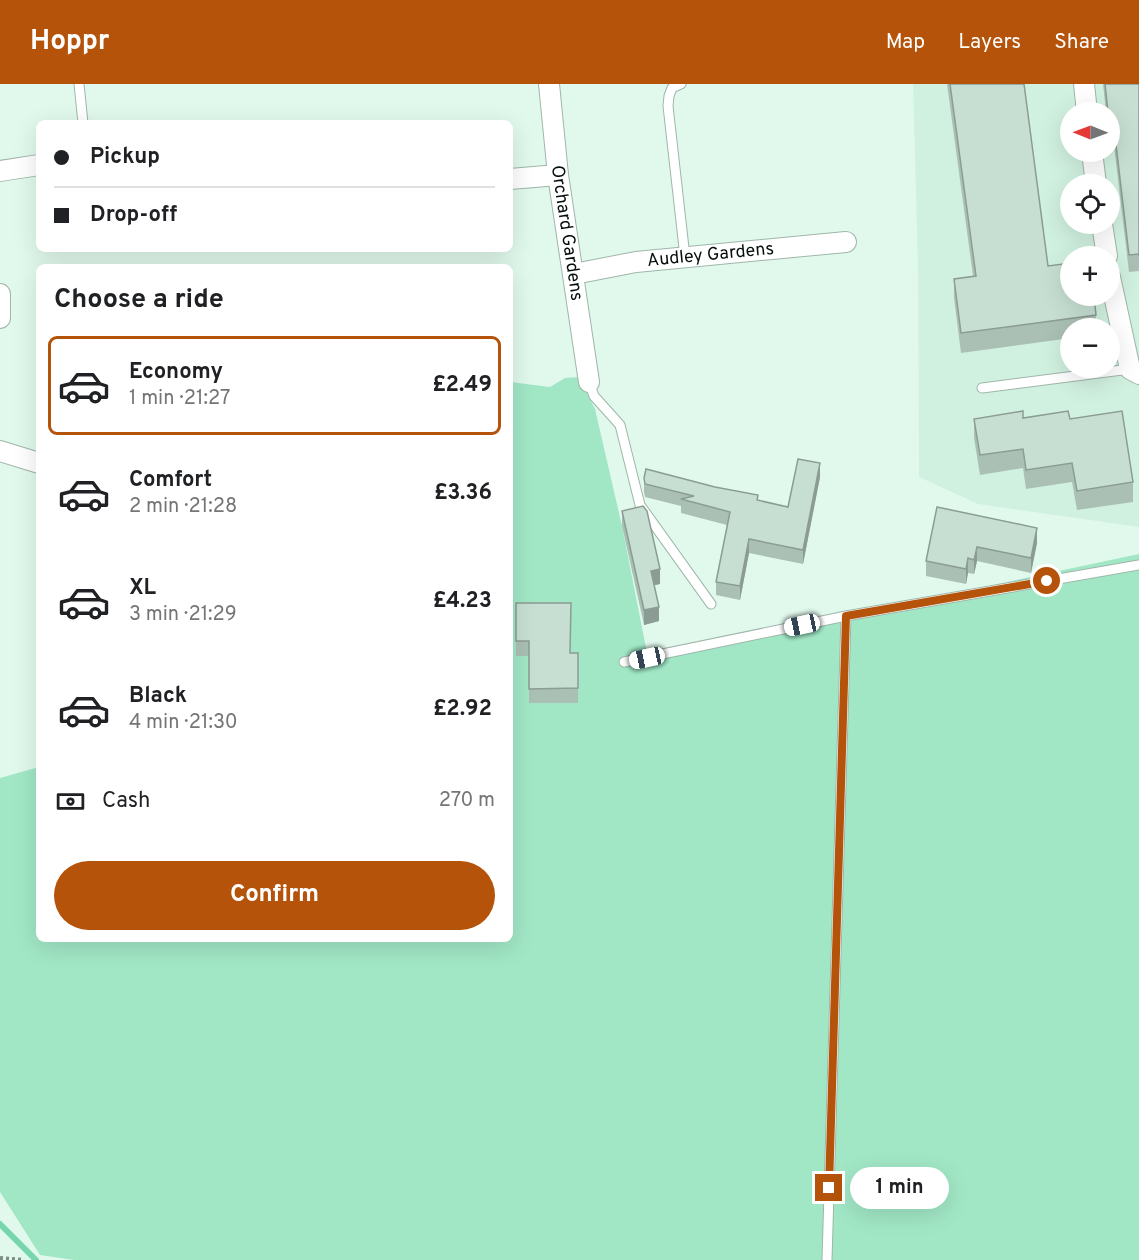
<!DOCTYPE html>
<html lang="en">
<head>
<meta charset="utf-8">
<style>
	:root { --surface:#fff; --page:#f6f6f6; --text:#202124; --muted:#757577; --line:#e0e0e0; --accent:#b45309 }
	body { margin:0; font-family:Overpass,sans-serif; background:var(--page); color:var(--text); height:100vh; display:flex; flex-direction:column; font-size:22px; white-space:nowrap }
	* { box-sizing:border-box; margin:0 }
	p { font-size:20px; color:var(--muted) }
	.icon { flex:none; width:33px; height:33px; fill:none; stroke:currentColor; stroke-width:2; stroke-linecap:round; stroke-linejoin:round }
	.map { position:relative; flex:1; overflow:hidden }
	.side { position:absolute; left:36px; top:180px; width:477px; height:678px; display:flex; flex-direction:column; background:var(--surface); border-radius:9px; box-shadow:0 6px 24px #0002 }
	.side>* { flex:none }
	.guide { position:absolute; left:36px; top:36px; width:477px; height:132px; border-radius:9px; box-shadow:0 6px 24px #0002; display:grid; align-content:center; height:132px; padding:0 18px; background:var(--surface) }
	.needle { width:39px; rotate:271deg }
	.fabs { position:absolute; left:1060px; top:18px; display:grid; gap:12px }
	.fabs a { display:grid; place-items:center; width:60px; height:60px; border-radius:50%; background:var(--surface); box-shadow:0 6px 24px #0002; font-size:30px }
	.end { position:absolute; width:27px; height:27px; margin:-14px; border:8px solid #b45309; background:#fff; box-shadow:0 0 0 3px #fff }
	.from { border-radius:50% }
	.bubble { position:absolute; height:42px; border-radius:21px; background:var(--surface); box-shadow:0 6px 24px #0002; font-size:20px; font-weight:700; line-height:42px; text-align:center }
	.car { position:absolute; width:18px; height:36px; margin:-18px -9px; border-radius:8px; box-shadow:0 0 4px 2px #0007; background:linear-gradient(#fff 24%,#345 0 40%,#fff 0 76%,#345 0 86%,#fff 0) }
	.guide b { display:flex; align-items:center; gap:21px; height:57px; font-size:22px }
	.guide b+b { border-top:2px solid var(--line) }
	.guide i { width:15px; height:15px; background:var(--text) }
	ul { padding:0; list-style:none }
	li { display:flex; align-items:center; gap:18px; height:99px; margin:0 12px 9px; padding:0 6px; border:3px solid transparent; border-radius:9px }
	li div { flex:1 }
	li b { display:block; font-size:22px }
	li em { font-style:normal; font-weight:700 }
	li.selected { border-color:var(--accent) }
	li>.icon { width:54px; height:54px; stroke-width:1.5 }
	h2 { padding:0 18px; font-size:27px; line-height:72px }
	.pay { display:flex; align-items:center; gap:15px; height:66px; padding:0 18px; font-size:22px }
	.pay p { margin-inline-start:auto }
	.action { display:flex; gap:12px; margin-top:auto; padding:12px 18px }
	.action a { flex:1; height:69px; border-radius:36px; background:var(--accent); color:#fff; font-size:24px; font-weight:700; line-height:69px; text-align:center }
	header { display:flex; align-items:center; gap:36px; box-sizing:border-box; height:84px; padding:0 30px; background:var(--accent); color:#fff }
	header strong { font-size:28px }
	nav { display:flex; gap:33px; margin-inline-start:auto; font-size:21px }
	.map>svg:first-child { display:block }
</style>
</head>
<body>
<header>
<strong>Hoppr</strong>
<nav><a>Map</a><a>Layers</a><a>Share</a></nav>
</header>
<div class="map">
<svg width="1139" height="1176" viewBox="0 0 1139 1176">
	<rect width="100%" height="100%" fill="#e1f9ed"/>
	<path fill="#d1f1e0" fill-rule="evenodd" d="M913,0H1139V443L978,420L919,393L918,185ZM1071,28H1110V68H1071ZM1071,100H1110V140H1071ZM1071,172H1110V212H1071ZM1071,244H1110V284H1071Z"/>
	<polygon fill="#a1e7c6" points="579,293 595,325 622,442 648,574 1139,470 1139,1176 74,1176 40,1171 0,1108 0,694 39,683 39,855 510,855 510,298 550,303 565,294"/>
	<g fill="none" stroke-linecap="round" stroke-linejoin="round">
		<polyline stroke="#78d6ac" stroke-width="6" points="0,1140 36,1176"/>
		<defs>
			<g id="lane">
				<polyline points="79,0 83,39"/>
				<polyline points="681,0 672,4 669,12 668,22 685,173"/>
				<polyline points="589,298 594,312 620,341 640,421 711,520"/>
				<polyline points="982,304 1130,285"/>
				<polyline points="624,578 846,532 1139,481"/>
				<polyline points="827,1176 846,532"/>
			</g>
			<g id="street">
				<path id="s1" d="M549,0L558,91L589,298"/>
				<polyline points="1084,0 1087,28"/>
				<polyline points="1092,68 1096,100"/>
				<polyline points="0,87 39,81"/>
				<polyline points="510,95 558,91"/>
				<polyline points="1102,140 1107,172"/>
				<path id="s2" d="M574,190L636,178L846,158"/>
				<polyline points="1110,193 1130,285 1139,290"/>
				<polyline points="0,210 0,234"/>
				<polyline points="0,367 39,379"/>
			</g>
		</defs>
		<use href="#lane" stroke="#9fb6aa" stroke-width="11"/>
		<use href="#street" stroke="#9fb6aa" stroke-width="22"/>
		<polyline stroke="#7d8e85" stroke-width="4" stroke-dasharray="3 3" stroke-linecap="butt" points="0,1174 24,1176"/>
		<use href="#lane" stroke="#fff" stroke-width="9"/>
		<use href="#street" stroke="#fff" stroke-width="20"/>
	</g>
	<g fill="#abc0b5">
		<polygon points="947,0 1024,0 1048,182 1096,231 1096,244 1071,244 1071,254 961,269 954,214 954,195 973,192"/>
		<polygon points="1103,0 1139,0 1139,189 1139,187 1129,188 1114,62 1110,62 1110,28 1106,28"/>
		<polygon points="1023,334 1133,398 1133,418 1077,426 1072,398 1026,405 1023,384 980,391 974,354 974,335"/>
		<polygon points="820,393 803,480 749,469 740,516 716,511 716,498 727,441 681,429 681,422 645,413 644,408 644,394 758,416 788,423"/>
		<polygon points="937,423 1037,459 1031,489 977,477 974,490 968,489 966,500 926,492 926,477"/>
		<polygon points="622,427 660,500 654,501 659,537 644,541 622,442"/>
		<polygon points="516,519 570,569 578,569 578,619 529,619 529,572 516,572"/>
	</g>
	<g fill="#8b9c94">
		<polygon points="820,379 820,393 803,480 803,466"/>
		<polygon points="1037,444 1037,459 1031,489 1031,474"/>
		<polygon points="749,455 749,469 740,516 740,502"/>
		<polygon points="977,463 977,477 974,490 974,476"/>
		<polygon points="968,474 968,489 966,500 966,485"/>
		<polygon points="660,485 660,500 651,502 651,487"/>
		<polygon points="659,523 659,537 644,541 644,526"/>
	</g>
	<g fill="#c7dfd3" stroke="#8b9c94" stroke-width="1.5">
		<polygon points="950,0 1024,0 1048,182 1071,179 1071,212 1094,212 1096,231 961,249 954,195 976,192"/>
		<polygon points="1105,0 1139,0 1139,172 1139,170 1129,171 1114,44 1110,45 1110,28 1108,28"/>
		<polygon points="1023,327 1023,334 1068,327 1070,335 1122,327 1133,398 1077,407 1072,379 1026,386 1023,365 980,371 974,335"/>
		<polygon points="798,375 820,379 803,466 749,455 740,502 716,498 730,428 681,415 694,412 645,400 644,394 646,385 715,403 758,411 757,416 788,423"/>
		<polygon points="643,422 647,427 660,485 651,487 659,523 644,526 622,427"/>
		<polygon points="937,423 1037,444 1031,474 977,463 974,476 968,474 966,485 926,477"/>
		<polygon points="516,519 571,519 570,569 578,569 578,604 529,605 529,557 516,557"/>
	</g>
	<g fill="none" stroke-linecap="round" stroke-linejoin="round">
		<polyline stroke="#b45309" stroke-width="8" points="829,1104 846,532 1047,497"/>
	</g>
	<g text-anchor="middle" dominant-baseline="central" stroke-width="6" stroke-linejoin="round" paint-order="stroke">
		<g font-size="18" fill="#060e0a" stroke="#fff">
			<text stroke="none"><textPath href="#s1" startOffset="150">Orchard Gardens</textPath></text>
			<text stroke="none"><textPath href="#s2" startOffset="138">Audley Gardens</textPath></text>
		</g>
	</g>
</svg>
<div class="fabs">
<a><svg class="needle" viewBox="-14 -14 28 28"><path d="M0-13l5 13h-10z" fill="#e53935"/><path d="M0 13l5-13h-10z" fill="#757577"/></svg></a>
<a><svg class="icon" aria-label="locate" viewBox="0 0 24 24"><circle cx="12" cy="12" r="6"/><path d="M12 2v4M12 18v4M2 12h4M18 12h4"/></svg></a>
<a>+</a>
<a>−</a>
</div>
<i class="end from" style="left:1047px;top:497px"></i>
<i class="end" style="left:829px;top:1104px"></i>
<div class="bubble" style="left:850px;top:1083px;width:99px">1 min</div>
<i class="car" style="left:802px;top:541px;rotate:258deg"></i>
<i class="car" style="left:647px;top:574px;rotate:258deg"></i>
<div class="guide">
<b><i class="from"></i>Pickup</b>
<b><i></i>Drop-off</b>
</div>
<section class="side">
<h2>Choose a ride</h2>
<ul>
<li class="selected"><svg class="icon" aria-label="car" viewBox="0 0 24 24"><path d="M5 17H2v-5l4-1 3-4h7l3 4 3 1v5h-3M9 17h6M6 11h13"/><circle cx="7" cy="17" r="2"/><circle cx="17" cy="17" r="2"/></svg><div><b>Economy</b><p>1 min · 21:27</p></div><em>£2.49</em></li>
<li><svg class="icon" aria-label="car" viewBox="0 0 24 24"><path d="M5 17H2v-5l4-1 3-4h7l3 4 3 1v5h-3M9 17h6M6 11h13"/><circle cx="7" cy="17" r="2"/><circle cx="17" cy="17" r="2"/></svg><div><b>Comfort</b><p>2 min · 21:28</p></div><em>£3.36</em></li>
<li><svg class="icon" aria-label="car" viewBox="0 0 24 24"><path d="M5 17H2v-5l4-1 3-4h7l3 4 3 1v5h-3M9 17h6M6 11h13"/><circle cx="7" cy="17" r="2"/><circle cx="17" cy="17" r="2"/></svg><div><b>XL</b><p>3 min · 21:29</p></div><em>£4.23</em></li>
<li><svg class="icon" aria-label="car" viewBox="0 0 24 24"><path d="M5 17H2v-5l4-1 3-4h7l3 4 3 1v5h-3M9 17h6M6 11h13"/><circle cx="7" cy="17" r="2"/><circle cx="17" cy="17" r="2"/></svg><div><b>Black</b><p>4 min · 21:30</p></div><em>£2.92</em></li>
</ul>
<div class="pay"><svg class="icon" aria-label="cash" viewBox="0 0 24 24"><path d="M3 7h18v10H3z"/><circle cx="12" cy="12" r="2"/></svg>Cash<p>270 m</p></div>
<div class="action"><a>Confirm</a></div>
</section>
</div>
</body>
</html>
